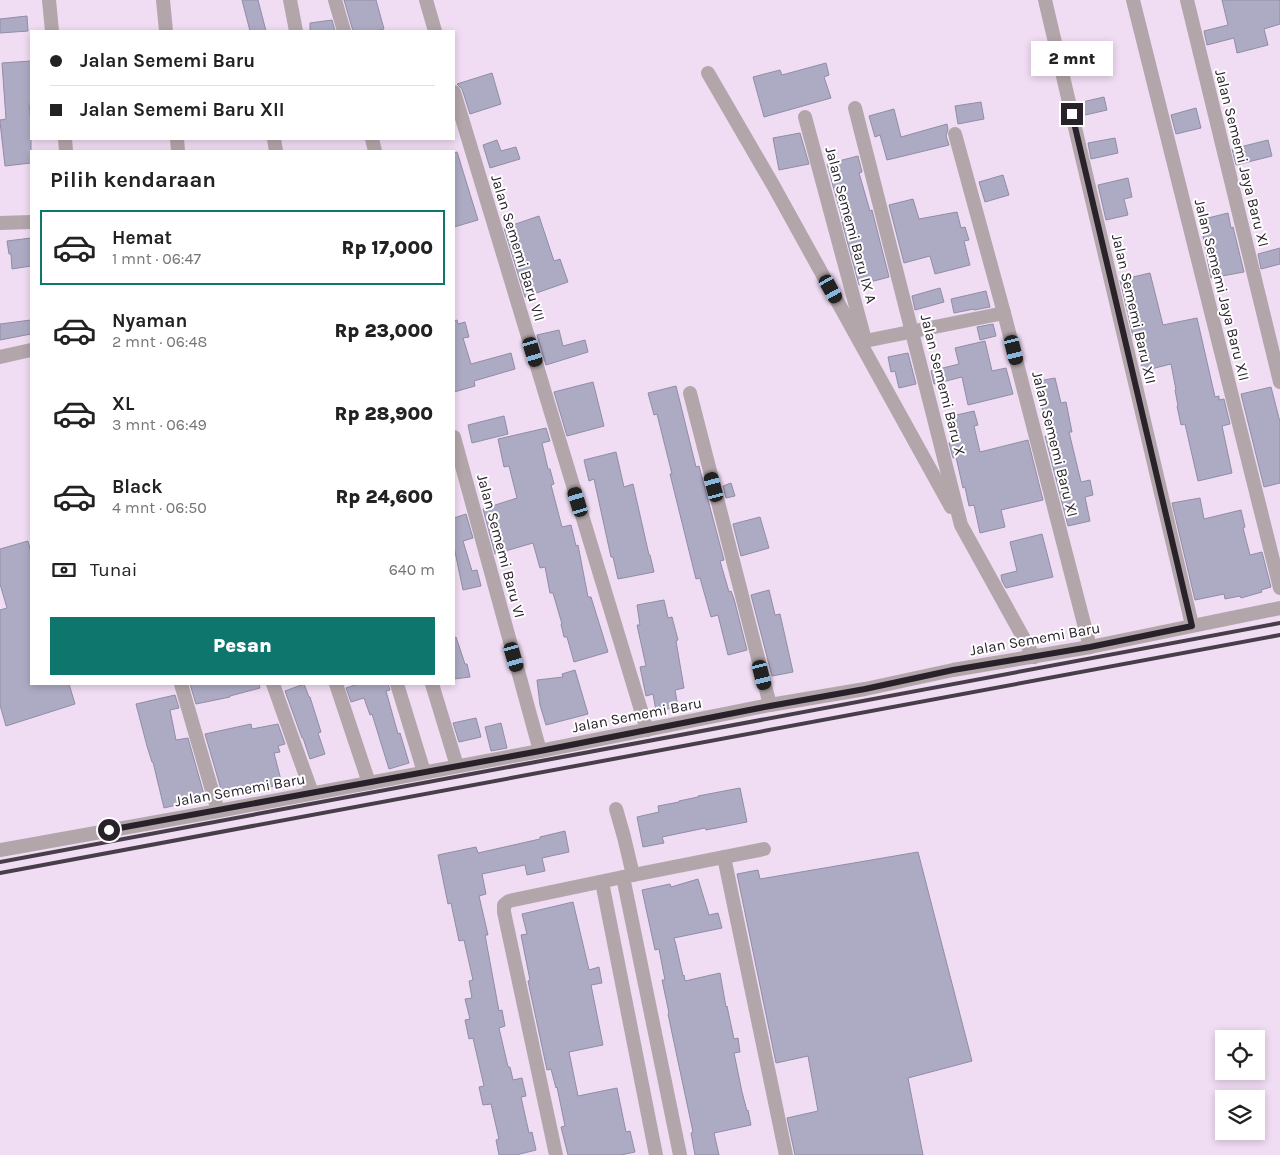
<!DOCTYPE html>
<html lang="id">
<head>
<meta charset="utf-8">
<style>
	:root { --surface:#fff; --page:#f2f2f2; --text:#222; --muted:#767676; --line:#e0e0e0; --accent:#0f766e }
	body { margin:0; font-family:Karla,sans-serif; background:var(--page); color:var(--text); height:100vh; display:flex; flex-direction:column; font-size:19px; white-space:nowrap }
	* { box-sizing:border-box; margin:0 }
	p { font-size:16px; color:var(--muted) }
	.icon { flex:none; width:28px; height:28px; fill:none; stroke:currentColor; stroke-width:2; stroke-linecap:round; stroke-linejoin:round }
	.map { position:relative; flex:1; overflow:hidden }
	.sheet { position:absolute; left:30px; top:150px; width:425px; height:535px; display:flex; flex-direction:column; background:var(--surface); border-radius:0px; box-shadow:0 2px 8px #0003 }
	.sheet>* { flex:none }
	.hud { position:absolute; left:30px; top:30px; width:425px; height:110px; border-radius:0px; box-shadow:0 2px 8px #0003; display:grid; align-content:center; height:110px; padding:0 20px; background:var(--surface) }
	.fabs { position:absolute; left:1215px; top:1030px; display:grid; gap:10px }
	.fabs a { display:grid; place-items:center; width:50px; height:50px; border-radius:0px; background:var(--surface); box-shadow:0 2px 8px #0003; font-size:25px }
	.end { position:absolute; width:22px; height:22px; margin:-11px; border:6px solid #29222b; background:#fff; box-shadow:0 0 0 2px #fff }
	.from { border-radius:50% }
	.bubble { position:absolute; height:35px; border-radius:0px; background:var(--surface); box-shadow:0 2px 8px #0003; font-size:16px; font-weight:800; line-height:35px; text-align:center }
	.car { position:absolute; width:15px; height:30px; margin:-15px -8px; border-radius:6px; box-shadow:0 0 4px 1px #0007; background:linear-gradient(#222 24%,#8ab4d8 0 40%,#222 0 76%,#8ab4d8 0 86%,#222 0) }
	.hud b { display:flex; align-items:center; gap:18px; height:48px; font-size:19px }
	.hud b+b { border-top:1px solid var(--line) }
	.hud i { width:12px; height:12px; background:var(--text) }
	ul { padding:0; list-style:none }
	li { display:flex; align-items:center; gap:15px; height:75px; margin:0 10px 8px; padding:0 10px; border:2px solid transparent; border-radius:0px }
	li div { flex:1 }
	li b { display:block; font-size:19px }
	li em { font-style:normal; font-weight:800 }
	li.current { border-color:var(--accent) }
	li>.icon { width:45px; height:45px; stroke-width:1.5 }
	h2 { padding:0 20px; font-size:22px; line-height:60px }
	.pay { display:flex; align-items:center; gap:12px; height:55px; padding:0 20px; font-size:19px }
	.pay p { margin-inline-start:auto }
	.button { display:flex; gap:10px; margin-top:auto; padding:10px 20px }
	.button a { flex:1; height:58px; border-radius:0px; background:var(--accent); color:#fff; font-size:20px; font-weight:800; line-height:58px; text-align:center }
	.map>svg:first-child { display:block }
</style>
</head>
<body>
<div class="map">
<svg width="1280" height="1155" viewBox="0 0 1280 1155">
	<rect width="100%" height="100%" fill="#f0dcf3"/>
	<g fill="#adaac4" stroke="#908da7">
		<polygon points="242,0 258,0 266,31 250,31"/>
		<polygon points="344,0 376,0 384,29 376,31 353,31"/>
		<polygon points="1222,0 1280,0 1280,24 1264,29 1268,45 1237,53 1234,38 1207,45 1204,31 1228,25"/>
		<polygon points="27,16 28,31 0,33 0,19"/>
		<polygon points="332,20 335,31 310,31 310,23"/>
		<polygon points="31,61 31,103 29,104 31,121 31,163 5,166 0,122 0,120 6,119 2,63"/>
		<polygon points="826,63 829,75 824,77 831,98 764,117 753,77 780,70 782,75"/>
		<polygon points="492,73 501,104 470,114 462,89 457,84"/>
		<polygon points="1104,97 1107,110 1081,116 1078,103"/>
		<polygon points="981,102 984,119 958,124 955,106"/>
		<polygon points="1196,108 1201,128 1176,134 1171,115"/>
		<polygon points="894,109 901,137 947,124 948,129 946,136 949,145 887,160 880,135 875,137 869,116"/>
		<polygon points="800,133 809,164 779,170 773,138"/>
		<polygon points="1115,138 1118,153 1091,159 1088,143"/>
		<polygon points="497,140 501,151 516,147 520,159 490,168 483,145"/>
		<polygon points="1268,140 1272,156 1236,165 1232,149"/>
		<polygon points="457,152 478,220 454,227 454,153"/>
		<polygon points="858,156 862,172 859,173 870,211 872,210 889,277 859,285 842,222 843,222 827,164"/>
		<polygon points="1003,175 1009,195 985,202 979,182"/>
		<polygon points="1128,178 1132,197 1124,199 1128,215 1106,220 1098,185"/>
		<polygon points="913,199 919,219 957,212 961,228 965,227 969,240 964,241 970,265 935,274 930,256 904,263 889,205"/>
		<polygon points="1228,213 1231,228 1233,227 1244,272 1211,278 1200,220"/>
		<polygon points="539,216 554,261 560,259 568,282 525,297 504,228"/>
		<polygon points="31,238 31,266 12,269 11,254 9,254 7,241"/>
		<polygon points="1280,248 1280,264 1261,269 1258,254"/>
		<polygon points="1150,273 1163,325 1197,318 1215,397 1219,396 1219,400 1224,399 1230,424 1222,426 1232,473 1198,481 1185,424 1181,425 1177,406 1178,406 1175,390 1176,390 1171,364 1143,371 1135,336 1133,336 1120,280"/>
		<polygon points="940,288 944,302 915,310 912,296"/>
		<polygon points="986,291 990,307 974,310 974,309 954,313 951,299"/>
		<polygon points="31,320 31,334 0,340 0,324"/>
		<polygon points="457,320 458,324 465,322 469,337 463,338 471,364 511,353 515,369 474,381 475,386 454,392 454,321"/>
		<polygon points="993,324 996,336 980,340 977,327"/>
		<polygon points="559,330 563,346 585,340 588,352 546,365 537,335"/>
		<polygon points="985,341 992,371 1006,368 1013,394 968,405 962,377 934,384 931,371 959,364 955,348"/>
		<polygon points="908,353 916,384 899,388 895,371 891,372 888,357"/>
		<polygon points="1055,378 1061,403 1066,402 1072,432 1069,432 1081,482 1090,480 1093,495 1085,497 1090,521 1068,526 1045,436 1049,435 1039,396 1037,397 1034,382"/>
		<polygon points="593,382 604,426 567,436 554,392"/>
		<polygon points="676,386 696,467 699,466 724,560 720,561 729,592 731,591 734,599 747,650 728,655 718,615 711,617 700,578 696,579 670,474 672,474 657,414 654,415 648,393"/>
		<polygon points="1271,387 1280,422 1280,483 1264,487 1241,394"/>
		<polygon points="974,411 978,425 974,426 980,452 1028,440 1043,500 1001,510 1005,527 980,533 974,505 969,506 965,487 963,488 956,457 953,458 949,443 954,442 948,417"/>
		<polygon points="504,416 508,434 472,443 468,425"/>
		<polygon points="546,428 550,441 542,443 548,469 550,469 554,484 551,485 562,527 571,525 576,546 578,545 588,597 591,597 608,652 574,662 567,637 564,637 561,624 562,624 553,593 550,593 545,567 540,568 533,543 495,554 483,509 517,498 509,466 504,467 498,439"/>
		<polygon points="616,452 624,487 633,484 649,555 650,555 654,572 618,579 613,557 611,557 594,479 589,481 584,460"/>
		<polygon points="731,483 735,496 726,498 723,486"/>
		<polygon points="1200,498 1204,519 1241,510 1245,527 1243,528 1250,555 1262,552 1271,587 1261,590 1262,592 1241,598 1240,596 1225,599 1224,594 1195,600 1172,503"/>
		<polygon points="466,514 473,538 463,541 472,571 477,570 481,586 463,590 454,547 454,518"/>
		<polygon points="760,517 769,548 741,556 733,524"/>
		<polygon points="1042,534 1053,577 1006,588 1002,581 1001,575 1017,571 1010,542"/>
		<polygon points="28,541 31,552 31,684 69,684 75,704 6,726 0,705 0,610 7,608 0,584 0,549"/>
		<polygon points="769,590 775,615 780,614 793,672 772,676 751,595"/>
		<polygon points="664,600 668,618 672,617 678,640 676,641 684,688 675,690 678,707 656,711 653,694 646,696 640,667 646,666 637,625 640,625 637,605"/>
		<polygon points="456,637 465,664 467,664 470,677 454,679 454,638"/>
		<polygon points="575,670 588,714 546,725 540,705 537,680 563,677 562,674"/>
		<polygon points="190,684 259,684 260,688 230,696 230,697 196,704"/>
		<polygon points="304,684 309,697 310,697 321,732 318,733 325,754 310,759 303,738 302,738 285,691"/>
		<polygon points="358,684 388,684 390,690 386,691 398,734 400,733 409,763 389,769 372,714 370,715 364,698 351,702 346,688"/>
		<polygon points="175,695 179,708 170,710 176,740 188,738 205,798 164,808 153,762 152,762 147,746 136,704"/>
		<polygon points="476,718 481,737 459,742 453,723"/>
		<polygon points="501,723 507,748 491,751 485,727"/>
		<polygon points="251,724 252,729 278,724 285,744 278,746 280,752 274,753 282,784 266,788 266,787 223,796 205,734"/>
		<polygon points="740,788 747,822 706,830 705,828 662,837 664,843 643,847 637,817 659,812 658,806 679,802 679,801 698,797 698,796"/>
		<polygon points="565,831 569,852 542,858 545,871 527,875 525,865 482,874 486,894 479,896 488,935 485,935 499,1011 502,1010 505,1026 499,1028 508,1067 510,1067 513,1080 522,1078 526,1096 521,1097 529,1133 532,1132 536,1150 516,1155 499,1155 496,1140 499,1139 491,1104 483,1105 479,1087 484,1086 473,1038 469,1039 465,1020 470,1019 465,999 472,998 469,981 473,980 464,940 459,941 451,903 448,904 438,855 476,847 478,853 540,839 540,837"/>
		<polygon points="918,852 972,1061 908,1078 923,1155 795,1155 787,1118 818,1111 808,1056 776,1063 737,874 758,870 760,879"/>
		<polygon points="698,879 709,915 718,913 722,928 674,938 676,945 683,976 684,975 685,981 720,973 726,1007 727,1006 734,1039 738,1038 740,1052 734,1053 742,1092 747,1111 748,1110 751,1125 714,1133 719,1155 695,1155 691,1133 693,1132 668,1014 669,1013 662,980 665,980 659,949 655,950 642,890 670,884 671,887"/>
		<polygon points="573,902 589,970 599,967 602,983 591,985 603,1045 569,1052 578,1096 617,1088 626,1132 630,1131 635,1152 621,1155 568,1155 561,1127 565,1126 557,1087 556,1088 551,1069 547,1070 528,981 530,980 521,935 527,934 522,914"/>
	</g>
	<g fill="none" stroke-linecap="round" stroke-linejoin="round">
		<g stroke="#b3a6ab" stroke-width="14">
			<polyline points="49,0 52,31"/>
			<polyline points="163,0 166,31"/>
			<polyline points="290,0 296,31"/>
			<polyline points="335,0 344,31"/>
			<polyline points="426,0 435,31"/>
			<polyline points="1045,0 1192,625"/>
			<polyline points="1133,0 1280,588"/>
			<polyline points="1187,0 1280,382"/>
			<polyline points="708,73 773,185 951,507"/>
			<polyline points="454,92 647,730"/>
			<polyline points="855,108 961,525 1034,657"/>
			<polyline points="805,117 865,340"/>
			<polyline points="955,134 1004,313 1090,647"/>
			<polyline points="65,139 66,151"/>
			<polyline points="177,139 178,151"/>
			<polyline points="274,139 276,151"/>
			<polyline points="372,139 375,151"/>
			<polyline points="0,223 31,222"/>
			<polyline points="860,342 1004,313"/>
			<polyline points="0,357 31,350"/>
			<polyline points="690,393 770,705"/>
			<polyline points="454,437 540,751"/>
			<polyline points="181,684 218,811"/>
			<polyline points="273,684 312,793"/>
			<polyline points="336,684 369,783"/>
			<polyline points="397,684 424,772"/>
			<polyline points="432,684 457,766"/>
			<polyline points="616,809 624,837 633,875"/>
			<polyline points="0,850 218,811 540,751 770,705 865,689 953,670 1090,647 1280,608"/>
			<polyline points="724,857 786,1155"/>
			<polyline points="623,877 680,1155"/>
			<polyline points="602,882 656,1155"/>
			<polyline points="556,1155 504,912 504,905 509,901 623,877 764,849"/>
		</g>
		<g stroke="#473e4a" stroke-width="4">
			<polyline points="0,862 1280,623"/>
			<polyline points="0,873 1280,635"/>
		</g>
	</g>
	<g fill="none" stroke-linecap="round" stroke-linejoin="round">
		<polyline stroke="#29222b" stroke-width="6" points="109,830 540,751 770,706 865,689 953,670 1090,647 1192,626 1072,114"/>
	</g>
	<g text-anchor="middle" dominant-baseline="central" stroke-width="4" stroke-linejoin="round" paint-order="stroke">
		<g font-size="15" fill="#29222b" stroke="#fff">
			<text transform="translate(1242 158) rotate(76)">Jalan Sememi Jaya Baru XI</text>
			<text transform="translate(851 225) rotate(75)">Jalan Sememi Baru IX A</text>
			<text transform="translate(518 248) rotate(73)">Jalan Sememi Baru VII</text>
			<text transform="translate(1222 290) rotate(76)">Jalan Sememi Jaya Baru XII</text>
			<text transform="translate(1134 309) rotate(77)">Jalan Sememi Baru XII</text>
			<text transform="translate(943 385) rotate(76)">Jalan Sememi Baru X</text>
			<text transform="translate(1055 444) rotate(76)">Jalan Sememi Baru XI</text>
			<text transform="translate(501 546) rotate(75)">Jalan Sememi Baru VI</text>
			<text transform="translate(1035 639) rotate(-10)">Jalan Sememi Baru</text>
			<text transform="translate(637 715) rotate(-11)">Jalan Sememi Baru</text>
			<text transform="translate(240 790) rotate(-10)">Jalan Sememi Baru</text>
		</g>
	</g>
</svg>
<div class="fabs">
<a><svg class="icon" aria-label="locate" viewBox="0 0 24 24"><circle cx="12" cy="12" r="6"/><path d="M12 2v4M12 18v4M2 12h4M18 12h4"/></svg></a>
<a><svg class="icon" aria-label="layers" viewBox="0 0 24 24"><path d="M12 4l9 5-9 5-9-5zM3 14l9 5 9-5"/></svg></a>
</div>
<i class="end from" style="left:109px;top:830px"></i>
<i class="end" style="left:1072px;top:114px"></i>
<div class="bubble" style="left:1031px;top:41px;width:82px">2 mnt</div>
<i class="car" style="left:831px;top:289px;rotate:151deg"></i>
<i class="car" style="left:1014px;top:350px;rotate:166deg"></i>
<i class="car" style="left:533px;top:352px;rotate:163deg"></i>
<i class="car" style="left:714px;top:487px;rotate:345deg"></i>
<i class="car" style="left:578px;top:502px;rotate:343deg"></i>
<i class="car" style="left:514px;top:657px;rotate:164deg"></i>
<i class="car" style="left:762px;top:675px;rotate:166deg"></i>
<div class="hud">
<b><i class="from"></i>Jalan Sememi Baru</b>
<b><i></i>Jalan Sememi Baru XII</b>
</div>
<section class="sheet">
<h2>Pilih kendaraan</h2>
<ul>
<li class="current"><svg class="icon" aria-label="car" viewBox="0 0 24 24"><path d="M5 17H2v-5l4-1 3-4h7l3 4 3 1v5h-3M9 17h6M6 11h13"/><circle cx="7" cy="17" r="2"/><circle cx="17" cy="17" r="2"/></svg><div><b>Hemat</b><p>1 mnt · 06:47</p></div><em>Rp 17,000</em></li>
<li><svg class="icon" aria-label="car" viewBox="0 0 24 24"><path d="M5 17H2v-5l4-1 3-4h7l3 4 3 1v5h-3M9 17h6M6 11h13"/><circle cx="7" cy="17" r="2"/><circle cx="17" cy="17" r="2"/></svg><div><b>Nyaman</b><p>2 mnt · 06:48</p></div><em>Rp 23,000</em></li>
<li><svg class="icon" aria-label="car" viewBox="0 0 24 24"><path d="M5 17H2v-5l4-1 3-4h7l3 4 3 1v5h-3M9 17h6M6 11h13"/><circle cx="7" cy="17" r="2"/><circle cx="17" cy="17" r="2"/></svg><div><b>XL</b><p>3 mnt · 06:49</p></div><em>Rp 28,900</em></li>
<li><svg class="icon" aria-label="car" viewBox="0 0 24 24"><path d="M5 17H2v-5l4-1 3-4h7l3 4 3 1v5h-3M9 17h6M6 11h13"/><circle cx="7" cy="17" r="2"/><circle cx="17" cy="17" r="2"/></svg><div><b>Black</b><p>4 mnt · 06:50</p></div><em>Rp 24,600</em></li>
</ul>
<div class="pay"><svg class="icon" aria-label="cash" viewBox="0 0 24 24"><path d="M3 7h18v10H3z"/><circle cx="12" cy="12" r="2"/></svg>Tunai<p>640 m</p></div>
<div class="button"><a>Pesan</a></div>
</section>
</div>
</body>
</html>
